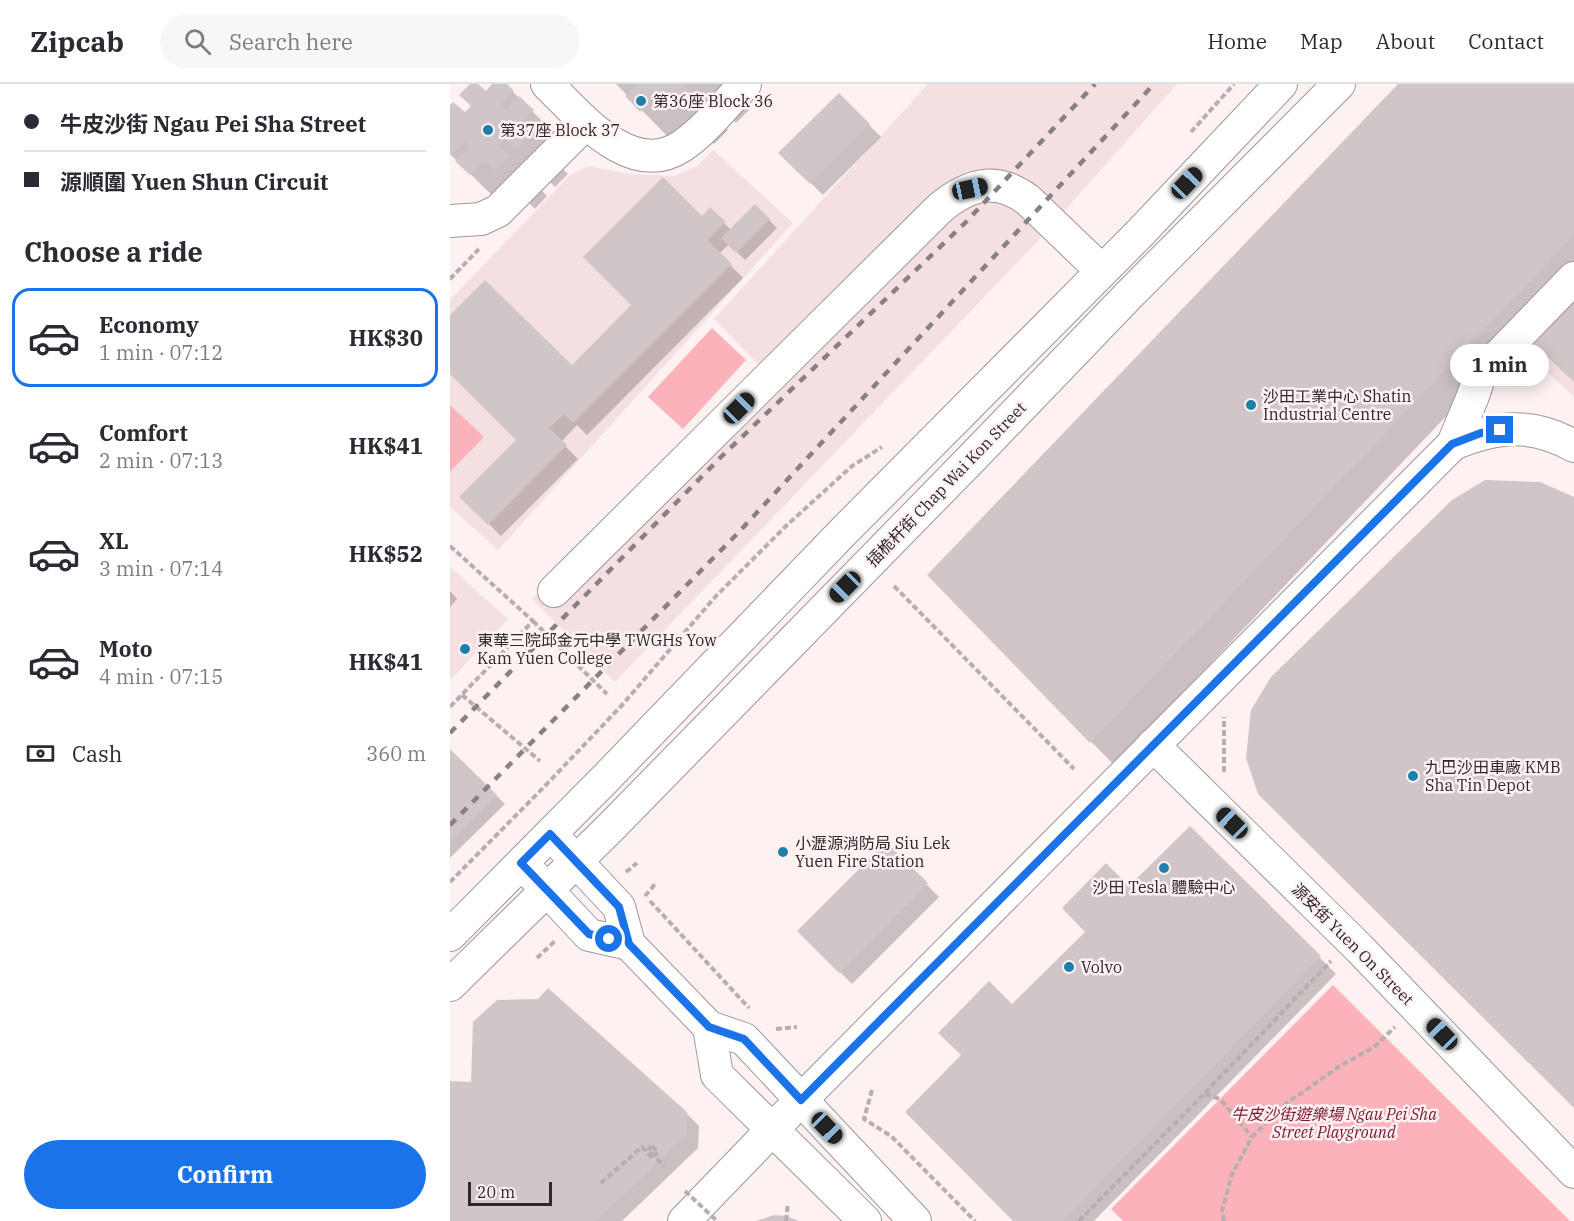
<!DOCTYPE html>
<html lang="en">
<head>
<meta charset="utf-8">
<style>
	:root { --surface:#fff; --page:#f7f7f7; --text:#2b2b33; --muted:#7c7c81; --line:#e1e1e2; --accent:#1a73e8 }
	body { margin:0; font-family:"IBM Plex Serif","Noto Sans TC",serif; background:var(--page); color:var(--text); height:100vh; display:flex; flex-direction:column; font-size:22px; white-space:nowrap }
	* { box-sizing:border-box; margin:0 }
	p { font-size:20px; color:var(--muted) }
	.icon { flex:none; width:33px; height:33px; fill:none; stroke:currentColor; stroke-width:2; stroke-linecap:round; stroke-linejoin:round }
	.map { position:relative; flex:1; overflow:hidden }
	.panel { display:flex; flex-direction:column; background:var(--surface); width:450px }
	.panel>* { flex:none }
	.hud { display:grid; align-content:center; height:132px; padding:0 24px; background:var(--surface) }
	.scale { position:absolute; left:18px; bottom:15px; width:84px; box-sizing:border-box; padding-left:6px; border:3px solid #2d292a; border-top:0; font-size:16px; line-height:21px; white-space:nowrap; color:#2d292a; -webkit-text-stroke:4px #fdf1f2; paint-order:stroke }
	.end { position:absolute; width:27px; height:27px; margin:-14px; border:8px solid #1a73e8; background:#fff; box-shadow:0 0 0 3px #fff }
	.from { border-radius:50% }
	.bubble { position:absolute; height:42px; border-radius:21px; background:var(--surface); box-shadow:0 3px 15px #0003; font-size:20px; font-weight:700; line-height:42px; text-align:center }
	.car { position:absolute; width:18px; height:36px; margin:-18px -9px; border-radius:8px; box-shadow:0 0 4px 2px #0007; background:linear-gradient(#222 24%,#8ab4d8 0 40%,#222 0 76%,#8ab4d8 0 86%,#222 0) }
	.hud b { display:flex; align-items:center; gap:21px; height:57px; font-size:22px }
	.hud b+b { border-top:2px solid var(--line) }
	.hud i { width:15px; height:15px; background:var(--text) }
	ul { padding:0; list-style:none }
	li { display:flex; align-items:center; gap:18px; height:99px; margin:0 12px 9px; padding:0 12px; border:3px solid transparent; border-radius:18px }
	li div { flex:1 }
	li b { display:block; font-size:22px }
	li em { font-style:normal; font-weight:700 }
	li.current { border-color:var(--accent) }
	li>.icon { width:54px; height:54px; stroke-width:1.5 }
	h2 { padding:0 24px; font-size:27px; line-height:72px }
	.pay { display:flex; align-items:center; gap:15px; height:66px; padding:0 24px; font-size:22px }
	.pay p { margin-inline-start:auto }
	.action { display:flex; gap:12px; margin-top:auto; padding:12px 24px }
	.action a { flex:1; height:69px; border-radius:36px; background:var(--accent); color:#fff; font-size:24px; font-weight:700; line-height:69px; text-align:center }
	header { display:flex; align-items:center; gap:36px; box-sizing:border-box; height:84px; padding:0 30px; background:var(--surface); border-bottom:2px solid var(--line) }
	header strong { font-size:28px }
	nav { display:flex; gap:33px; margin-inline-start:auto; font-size:21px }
	.search { width:420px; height:54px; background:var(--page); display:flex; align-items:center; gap:15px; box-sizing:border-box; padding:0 21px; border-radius:33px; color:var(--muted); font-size:22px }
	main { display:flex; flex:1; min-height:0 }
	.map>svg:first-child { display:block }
</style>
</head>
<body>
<header>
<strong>Zipcab</strong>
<div class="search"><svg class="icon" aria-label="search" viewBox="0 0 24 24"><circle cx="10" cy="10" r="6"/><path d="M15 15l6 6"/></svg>Search here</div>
<nav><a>Home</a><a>Map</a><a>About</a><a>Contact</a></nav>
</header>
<main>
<section class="panel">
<div class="hud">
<b><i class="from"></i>牛皮沙街 Ngau Pei Sha Street</b>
<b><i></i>源順圍 Yuen Shun Circuit</b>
</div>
<h2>Choose a ride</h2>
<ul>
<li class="current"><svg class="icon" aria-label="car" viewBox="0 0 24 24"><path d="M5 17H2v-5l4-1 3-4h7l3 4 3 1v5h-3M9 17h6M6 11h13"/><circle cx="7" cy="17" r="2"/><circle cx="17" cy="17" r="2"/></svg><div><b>Economy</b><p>1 min · 07:12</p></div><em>HK$30</em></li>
<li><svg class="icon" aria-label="car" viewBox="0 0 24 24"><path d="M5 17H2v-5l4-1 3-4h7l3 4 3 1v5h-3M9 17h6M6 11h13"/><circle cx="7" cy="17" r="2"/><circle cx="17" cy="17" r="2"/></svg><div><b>Comfort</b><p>2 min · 07:13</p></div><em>HK$41</em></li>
<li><svg class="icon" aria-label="car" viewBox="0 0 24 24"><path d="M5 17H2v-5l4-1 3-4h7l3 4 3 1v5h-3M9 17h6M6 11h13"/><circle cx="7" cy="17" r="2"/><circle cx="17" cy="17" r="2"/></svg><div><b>XL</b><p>3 min · 07:14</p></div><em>HK$52</em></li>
<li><svg class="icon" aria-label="car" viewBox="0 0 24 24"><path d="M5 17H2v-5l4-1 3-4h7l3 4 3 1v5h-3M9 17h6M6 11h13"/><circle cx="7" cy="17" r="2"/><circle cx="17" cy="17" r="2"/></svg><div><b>Moto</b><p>4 min · 07:15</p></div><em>HK$41</em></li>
</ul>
<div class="pay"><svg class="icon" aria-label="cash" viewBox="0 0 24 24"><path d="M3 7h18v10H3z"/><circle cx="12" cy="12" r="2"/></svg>Cash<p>360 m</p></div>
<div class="action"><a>Confirm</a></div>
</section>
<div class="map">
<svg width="1124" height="1137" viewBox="0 0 1124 1137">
	<rect width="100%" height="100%" fill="#fdf1f2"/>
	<g fill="#f4e0e1">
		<polygon points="478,0 727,0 585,160 165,598 82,515 312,284 264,235"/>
		<polygon points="263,66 343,139 48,466 0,423 0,216 120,91 139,82 179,90 224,92 246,83"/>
		<polygon points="1124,201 1124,313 1067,260"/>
		<polygon points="0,483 58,535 0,596"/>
	</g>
	<g fill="#fbb2bb">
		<polygon points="262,244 296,276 233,345 198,313"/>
		<polygon points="0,321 34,353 0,388"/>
		<polygon points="883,901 1120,1137 673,1137 661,1125"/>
	</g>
	<g fill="#0003">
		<polygon points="22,0 26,0 36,9 45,0 55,0 121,66 108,80 118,90 105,103 95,93 87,101 97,112 85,125 74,114 60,129 0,70 0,23 15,31 23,22"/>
		<polygon points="166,0 298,0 287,11 300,25 286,39 272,25 264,33 278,46 264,60 250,46 230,65"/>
		<polygon points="950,0 1124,0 1124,198 664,681 479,491"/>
		<polygon points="389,11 431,53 373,111 330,69"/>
		<polygon points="305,122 327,144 295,176 279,160 269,170 293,194 137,351 127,341 111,358 128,375 51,452 11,413 68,356 0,288 0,233 122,283 183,221 260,125 281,146"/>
		<polygon points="0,507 7,515 0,523"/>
		<polygon points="0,667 55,720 0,774"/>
		<polygon points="740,744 886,890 644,1137 565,1137 679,804"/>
		<polygon points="436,760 489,813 402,900 349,847"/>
		<polygon points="0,1000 236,1029 249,1042 248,1064 172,1137 0,1137"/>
	</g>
	<g fill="#d0c6c7">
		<polygon points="20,0 28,0 36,7 42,0 57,0 64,7 50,21 56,26 69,12 84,26 70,41 81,51 66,66 55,55 49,62 60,72 45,87 34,77 20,91 5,77 20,63 15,58 0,72 0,21 3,18 15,28 21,22 9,11"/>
		<polygon points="188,0 233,0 240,7 224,22 211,8 190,28 175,12"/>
		<polygon points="948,0 1124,0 1124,151 640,659 477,491"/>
		<polygon points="389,9 420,40 360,100 328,69"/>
		<polygon points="213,93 252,132 260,123 276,138 257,156 282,180 123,339 114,330 99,344 117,361 38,441 9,413 66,356 0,290 0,231 35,196 122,281 181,221 133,173"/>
		<polygon points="305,120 320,135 286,169 271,154"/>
		<polygon points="1124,201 1124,298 1075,252"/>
		<polygon points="1035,396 1090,398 1124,413 1124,1024 808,710 796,674 801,626 821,593 1002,416"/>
		<polygon points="0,665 47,711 0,758"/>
		<polygon points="740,742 871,872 612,1137 563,1137 455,1028 511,971 488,949 539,897 562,920 635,848 612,824 656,779 679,802"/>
		<polygon points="436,758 478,799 389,889 347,847"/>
		<polygon points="98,904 237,1028 236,1051 146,1137 0,1137 0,997 21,998 23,938 47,916 88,915"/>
		<polygon points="324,1131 336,1132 349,1137 306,1137"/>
	</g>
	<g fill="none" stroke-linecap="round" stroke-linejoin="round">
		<defs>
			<g id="minor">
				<path d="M97,0C130,32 181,96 232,62C256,46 275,20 295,0"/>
				<polyline points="0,137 31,135 48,127 136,39"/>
				<polyline points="1003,360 1023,312 1030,291 1124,194"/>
				<path d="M104,507L490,124C519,100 546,92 578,116L652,187"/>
				<polyline points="703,661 909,864 1124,1088"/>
				<polyline points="112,762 169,823 179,860 259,943 294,955 465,1137"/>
				<polyline points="82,790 139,851 179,860"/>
				<polyline points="0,851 156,694 394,447 691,148 831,0"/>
				<polyline points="0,901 160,744 524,372 678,212 889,0"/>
				<polyline points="259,943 267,991 415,1137"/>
				<path d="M234,1137L351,1016L1003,360C1047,342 1081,338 1124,362"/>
			</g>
		</defs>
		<use href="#minor" stroke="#a09697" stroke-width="34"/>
		<g stroke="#b7aeaf" stroke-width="4" stroke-dasharray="6 3" stroke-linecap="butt">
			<polyline points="741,48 784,0"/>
			<polyline points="0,195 29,165"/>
			<polyline points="0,462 83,537 0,623"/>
			<polyline points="444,502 624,685"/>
			<polyline points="83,537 157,610"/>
			<polyline points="12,611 90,677"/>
			<polyline points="774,688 774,633"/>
			<polyline points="176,788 187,779"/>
			<polyline points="0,798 95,702 173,620 266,512 336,442 402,382 432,363"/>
			<polyline points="195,812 206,799"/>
			<polyline points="200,817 299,924"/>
			<polyline points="87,874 106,856"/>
			<polyline points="326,945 347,943"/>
			<polyline points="422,1006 414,1035 441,1052 525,1137"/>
			<polyline points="755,1010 770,1015 802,1053"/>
			<polyline points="202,1062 198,1066 214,1082"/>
			<polyline points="151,1099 192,1063 202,1074"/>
			<polyline points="336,1137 338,1119"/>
			<polyline points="629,1137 754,1010 881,877"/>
			<polyline points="774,1137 772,1127 782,1090 802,1053 837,1019 890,982 924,963 945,943"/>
		</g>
		<use href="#minor" stroke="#fff" stroke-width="32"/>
		<g stroke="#888182" stroke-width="4.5" stroke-dasharray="8 8" stroke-linecap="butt">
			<polyline points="0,649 271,373 516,138 645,0"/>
			<polyline points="0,741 287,450 704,0"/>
		</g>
		<g stroke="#b7aeaf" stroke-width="4" stroke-dasharray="6 3" stroke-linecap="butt">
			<polyline points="202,1062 208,1068 202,1074"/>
			<polyline points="235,1107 267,1137"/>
		</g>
	</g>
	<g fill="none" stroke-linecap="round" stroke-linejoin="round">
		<polyline stroke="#1a73e8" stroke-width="8" points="159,855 139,850 71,779 100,750 169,823 179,860 259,943 294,955 351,1016 1002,360 1031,349 1050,346"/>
	</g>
	<g fill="#1d80ab" stroke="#fdf1f2" stroke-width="2">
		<circle cx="191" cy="17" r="6"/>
		<circle cx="38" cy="46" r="6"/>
		<circle cx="801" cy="321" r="6"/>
		<circle cx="15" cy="565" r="6"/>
		<circle cx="963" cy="692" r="6"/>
		<circle cx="333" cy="768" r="6"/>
		<circle cx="714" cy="784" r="6"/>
		<circle cx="619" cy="883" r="6"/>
	</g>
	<g text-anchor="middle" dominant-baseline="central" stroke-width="5" stroke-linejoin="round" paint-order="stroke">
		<g font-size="16" fill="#2d292a" stroke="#fdf1f2" text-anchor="start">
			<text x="203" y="17">第36座 Block 36</text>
			<text x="50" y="46">第37座 Block 37</text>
			<text x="813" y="312">沙田工業中心 Shatin<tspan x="813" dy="18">Industrial Centre</tspan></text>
			<text x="27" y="556">東華三院邱金元中學 TWGHs Yow<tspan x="27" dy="18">Kam Yuen College</tspan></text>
			<text x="975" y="683">九巴沙田車廠 KMB<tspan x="975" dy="18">Sha Tin Depot</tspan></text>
			<text x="345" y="759">小瀝源消防局 Siu Lek<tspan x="345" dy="18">Yuen Fire Station</tspan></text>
			<text x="714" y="803" text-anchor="middle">沙田 Tesla 體驗中心</text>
			<text x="631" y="883">Volvo</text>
		</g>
		<g font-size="16" fill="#2d292a" stroke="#fdf1f2">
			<text transform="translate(496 400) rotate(-46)">插桅杆街 Chap Wai Kon Street</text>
			<text transform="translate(903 860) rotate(45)">源安街 Yuen On Street</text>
		</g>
		<g font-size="16" font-style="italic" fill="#7b1932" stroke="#fdf1f2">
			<text x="884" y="1030">牛皮沙街遊樂場 Ngau Pei Sha<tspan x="884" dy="18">Street Playground</tspan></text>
		</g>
	</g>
</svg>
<div class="scale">20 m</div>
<i class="end from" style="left:159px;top:855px"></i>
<i class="end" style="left:1050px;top:346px"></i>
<div class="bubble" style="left:1000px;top:260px;width:99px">1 min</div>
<i class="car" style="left:737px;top:99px;rotate:44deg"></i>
<i class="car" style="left:520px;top:105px;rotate:78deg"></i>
<i class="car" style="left:289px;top:324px;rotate:45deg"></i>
<i class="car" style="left:395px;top:503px;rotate:225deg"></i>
<i class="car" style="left:782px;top:739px;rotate:314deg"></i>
<i class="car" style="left:992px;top:950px;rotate:316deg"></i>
<i class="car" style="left:377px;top:1044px;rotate:136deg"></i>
</div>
</main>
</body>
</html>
